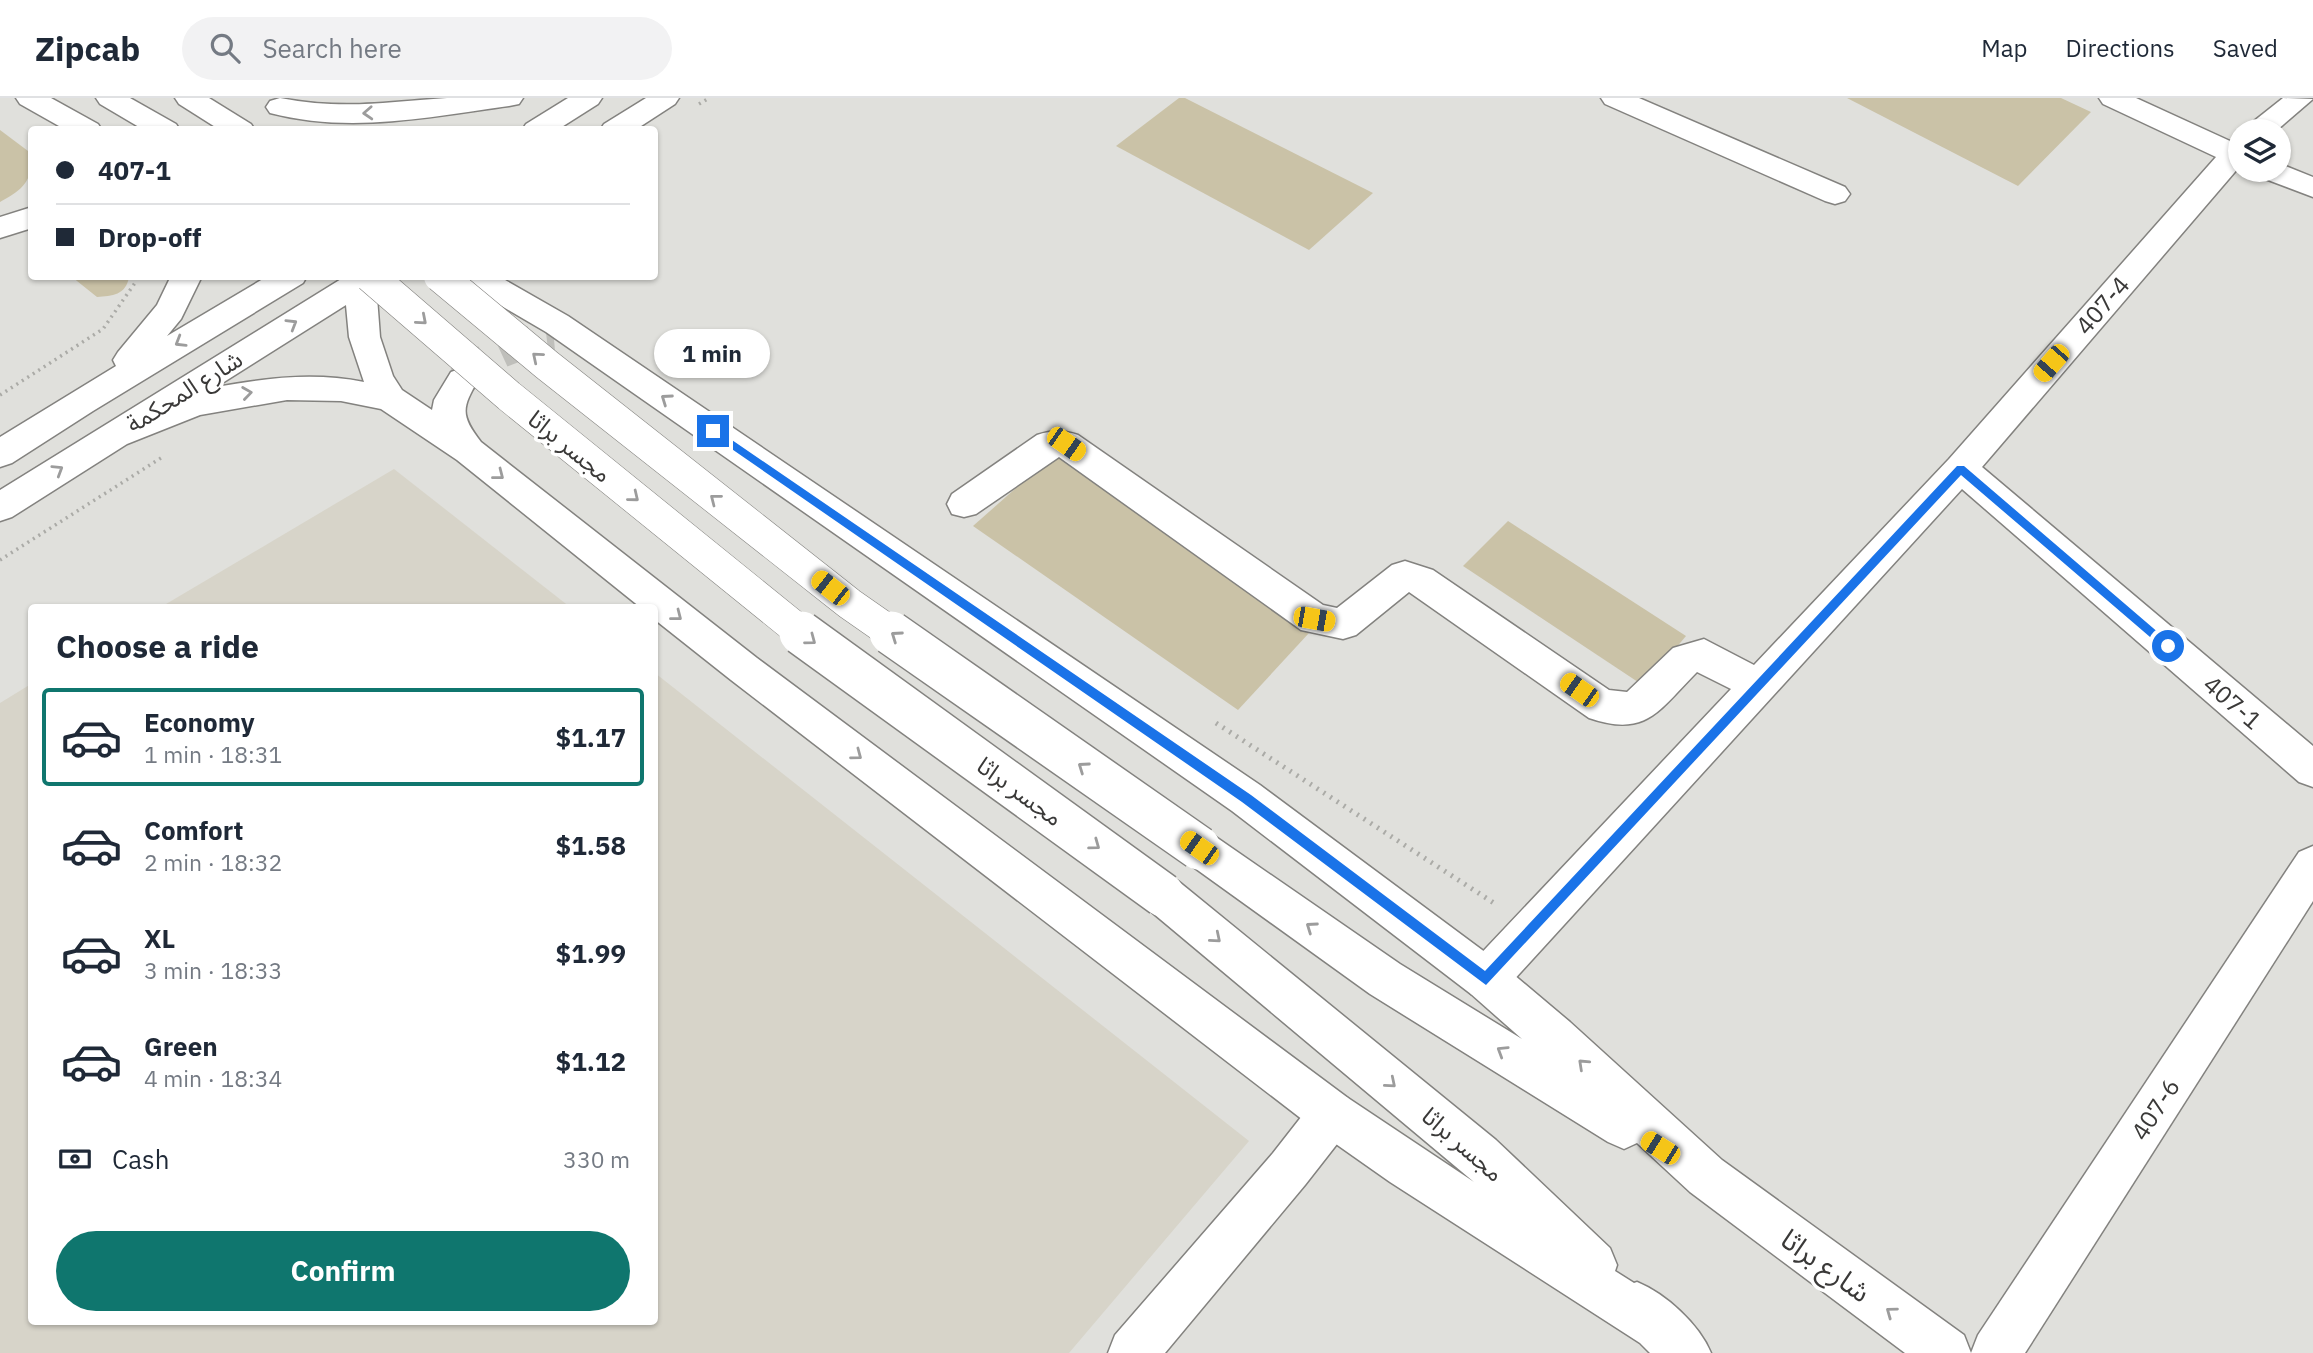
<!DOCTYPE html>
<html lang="en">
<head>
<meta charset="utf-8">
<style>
	:root { --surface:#fff; --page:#f2f2f3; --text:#1f2937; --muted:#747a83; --line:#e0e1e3; --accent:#0f766e }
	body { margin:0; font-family:"IBM Plex Sans","Noto Sans Arabic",sans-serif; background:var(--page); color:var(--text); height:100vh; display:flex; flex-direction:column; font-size:26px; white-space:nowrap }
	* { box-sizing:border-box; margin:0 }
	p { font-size:23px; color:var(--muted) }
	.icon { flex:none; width:38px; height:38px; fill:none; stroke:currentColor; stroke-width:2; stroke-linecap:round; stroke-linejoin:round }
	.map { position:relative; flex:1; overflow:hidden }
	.sheet { position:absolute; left:28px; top:506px; width:630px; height:721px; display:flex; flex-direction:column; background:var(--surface); border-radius:7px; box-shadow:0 2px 5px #0004 }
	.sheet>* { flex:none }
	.banner { position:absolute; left:28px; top:28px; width:630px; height:154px; border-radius:7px; box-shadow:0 2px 5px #0004; display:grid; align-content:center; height:154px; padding:0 28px; background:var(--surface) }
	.controls { position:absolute; left:2228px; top:21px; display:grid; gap:14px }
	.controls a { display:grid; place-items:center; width:63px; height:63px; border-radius:50%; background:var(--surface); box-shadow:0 2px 5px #0004; font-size:35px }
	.end { position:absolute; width:32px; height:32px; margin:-16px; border:9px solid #1a73e8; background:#fff; box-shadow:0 0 0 4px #fff }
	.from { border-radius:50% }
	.bubble { position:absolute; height:49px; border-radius:24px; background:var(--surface); box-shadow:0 2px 5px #0004; font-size:23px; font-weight:800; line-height:49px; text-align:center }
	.car { position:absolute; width:21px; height:42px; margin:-21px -10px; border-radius:9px; box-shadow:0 0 5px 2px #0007; background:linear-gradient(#f5c518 24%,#345 0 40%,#f5c518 0 76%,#345 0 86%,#f5c518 0) }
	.banner b { display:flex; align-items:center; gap:24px; height:66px; font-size:26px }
	.banner b+b { border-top:2px solid var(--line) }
	.banner i { width:18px; height:18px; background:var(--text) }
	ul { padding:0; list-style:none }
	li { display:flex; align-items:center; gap:21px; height:98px; margin:0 14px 10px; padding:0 14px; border:4px solid transparent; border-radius:7px }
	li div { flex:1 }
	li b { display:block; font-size:26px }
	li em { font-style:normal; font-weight:800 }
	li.active { border-color:var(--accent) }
	li>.icon { width:63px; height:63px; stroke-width:1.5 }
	h2 { padding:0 28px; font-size:32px; line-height:84px }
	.pay { display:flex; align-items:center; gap:18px; height:77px; padding:0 28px; font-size:26px }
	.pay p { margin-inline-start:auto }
	.button { display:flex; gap:14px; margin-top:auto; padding:14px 28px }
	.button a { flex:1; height:80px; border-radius:42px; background:var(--accent); color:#fff; font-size:28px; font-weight:800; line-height:80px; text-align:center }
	header { display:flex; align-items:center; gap:42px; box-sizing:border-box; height:98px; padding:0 35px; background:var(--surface); border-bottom:2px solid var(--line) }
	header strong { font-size:33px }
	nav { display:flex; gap:38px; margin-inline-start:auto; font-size:24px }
	.search { width:490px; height:63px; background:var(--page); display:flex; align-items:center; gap:18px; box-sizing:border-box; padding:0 24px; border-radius:38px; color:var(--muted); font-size:26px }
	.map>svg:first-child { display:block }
</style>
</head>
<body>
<header>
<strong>Zipcab</strong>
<div class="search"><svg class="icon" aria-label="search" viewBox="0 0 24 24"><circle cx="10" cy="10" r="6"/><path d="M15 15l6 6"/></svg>Search here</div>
<nav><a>Map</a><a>Directions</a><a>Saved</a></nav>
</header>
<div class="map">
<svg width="2313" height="1255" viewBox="0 0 2313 1255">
	<rect width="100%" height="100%" fill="#e0e0dc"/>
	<g fill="#d7d4c9">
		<polygon points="394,371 570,509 161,509"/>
		<polygon points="655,575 1249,1043 1069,1255 0,1255 0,605 31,586 32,1223 654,1223"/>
	</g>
	<g fill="#cac2a7">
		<polygon points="1179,0 1185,0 1373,95 1309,152 1116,48"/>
		<polygon points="1847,0 2061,0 2091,14 2018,88"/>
		<path d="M0,32L32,56C32,83 24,91 0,104Z"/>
		<path d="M72,179H129C126,197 112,198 97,199Z"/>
		<polygon points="1059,352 1321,522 1238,612 973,428"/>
		<polygon points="1508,423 1686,538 1644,588 1463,468"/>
	</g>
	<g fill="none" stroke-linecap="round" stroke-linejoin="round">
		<path stroke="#bfbfbb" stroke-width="32" stroke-dasharray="32 16" stroke-linecap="butt" d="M462,282C488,255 518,244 554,241"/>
		<defs>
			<g id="minor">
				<polygon points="1601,0 1639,0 1845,89 1850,96 1845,103 1835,106 1825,103 1605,6"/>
				<path d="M2099,0H2136L2230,43L2240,40V68L1982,369L2313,648V689L2299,684L1962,391L1501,896L1486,902L1471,896L1465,881L1471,866L1731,591L1697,574C1659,612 1647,640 1589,620L1409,494L1356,537L1343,541L1301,532L1059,359L976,416L964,419L952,416L947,406L952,396L1037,337C1052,332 1063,332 1078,337L1323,507L1337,510L1392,467L1405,463L1433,472L1609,592L1627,594L1673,550L1704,541L1754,567L1949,361L2216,59L2103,6Z"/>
				<polygon points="2283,0 2313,1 2276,33 2245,33 2249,27"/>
				<polygon points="2278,65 2313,79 2313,99 2260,79 2256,72 2278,72"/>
				<polygon points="32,109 32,130 0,140 0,119"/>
				<polygon points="2313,748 2313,803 2025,1255 1971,1255 1978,1237 2299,754"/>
				<polygon points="1332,993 1348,1000 1355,1016 1348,1032 1305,1087 1165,1255 1108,1255 1115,1237 1273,1055 1316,1000"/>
			</g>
			<g id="major">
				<polygon points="16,0 51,0 98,26 102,32 66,32 20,6"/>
				<polygon points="96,0 130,0 176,26 180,32 144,32 100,6"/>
				<polygon points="175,0 209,0 251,26 255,32 220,32 179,6"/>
				<path d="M280,0C342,12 386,4 447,0C472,0 498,0 523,0L519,6L509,8C429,19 350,36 270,15L266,9L270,3Z"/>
				<polygon points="568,0 602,0 598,6 557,32 522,32 526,26"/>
				<polygon points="646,0 679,0 675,6 635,32 600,32 604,26"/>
				<polygon points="171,178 202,178 181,221 167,238 268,178 307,178 303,185 93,313 12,365 0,369 0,339 116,268 113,262 118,254 157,207"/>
				<path d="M346,178H385L381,185L372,191L377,199L380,239L393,278L402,292L432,312L434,302L451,274L462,270L473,274L478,282C462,310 460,317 481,344L757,560L1348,1000L1474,1084L1148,811L1142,797L1148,783L1163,778L1178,783L1496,1042L1610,1150L1617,1167L1615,1173L1634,1185L1637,1184C1666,1196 1699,1226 1711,1255H1650L1640,1245L1390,1084L1316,1032L731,582L654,521V509H640L457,362L381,311L341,303L287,302L200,317L127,346L12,419L0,423V392ZM346,207L349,239L364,284C314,274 266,280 216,289Z"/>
				<polygon points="469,178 498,178 568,218 1260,687 1501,866 1570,924 1722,1062 1964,1237 1971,1255 1905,1255 1690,1094 1637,1045 1624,1051 1608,1044 1370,896 1185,763 1179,750 1185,737 1199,731 1213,737 1400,866 1522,941 1471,896 1232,713 546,234 471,190 467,183"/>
			</g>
		</defs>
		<use href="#minor" stroke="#83827f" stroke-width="3"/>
		<use href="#major" stroke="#83827f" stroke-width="3"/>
		<g stroke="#ababa7" stroke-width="3.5" stroke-dasharray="2 4.5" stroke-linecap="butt">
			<polyline points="699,6 709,0"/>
			<polyline points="0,297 103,231 137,182"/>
			<polyline points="0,462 161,360"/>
		</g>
		<polyline stroke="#ababa7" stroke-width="5" stroke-dasharray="2 6" stroke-linecap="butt" points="1216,625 1497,807"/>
		<use href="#minor" fill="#fff" fill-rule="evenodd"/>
		<use href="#major" fill="#fff" fill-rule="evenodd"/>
		<defs>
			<g id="major-bridge-far1">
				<polyline points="370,178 509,298 803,536"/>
				<polyline points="440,178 547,267 850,506 893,536"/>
			</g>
			<g id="major-bridge">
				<polyline points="801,535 1163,797"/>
				<polyline points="891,535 1199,750"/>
			</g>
		</defs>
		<use href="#major-bridge-far1" stroke="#83827f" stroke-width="33" stroke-linecap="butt"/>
		<use href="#major-bridge" stroke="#83827f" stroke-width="46" stroke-linecap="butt"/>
		<use href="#major-bridge-far1" stroke="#fff" stroke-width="32"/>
		<use href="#major-bridge" stroke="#fff" stroke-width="43"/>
	</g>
	<defs><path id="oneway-chevron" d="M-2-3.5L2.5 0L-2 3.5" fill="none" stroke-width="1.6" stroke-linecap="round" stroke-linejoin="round" transform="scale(1.75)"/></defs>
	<g stroke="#9c9c9c">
		<use href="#oneway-chevron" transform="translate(368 15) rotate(177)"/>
		<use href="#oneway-chevron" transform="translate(422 222) rotate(41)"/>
		<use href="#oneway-chevron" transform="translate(292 226) rotate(-31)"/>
		<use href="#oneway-chevron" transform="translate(180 244) rotate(149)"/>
		<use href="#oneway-chevron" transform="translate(537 259) rotate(-140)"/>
		<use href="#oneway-chevron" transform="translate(247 295) rotate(-8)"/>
		<use href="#oneway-chevron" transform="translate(666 301) rotate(-145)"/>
		<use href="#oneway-chevron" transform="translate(58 372) rotate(-32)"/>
		<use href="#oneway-chevron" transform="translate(499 377) rotate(38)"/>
		<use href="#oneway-chevron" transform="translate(634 399) rotate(39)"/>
		<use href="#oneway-chevron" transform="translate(715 401) rotate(-142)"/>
		<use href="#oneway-chevron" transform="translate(677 518) rotate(38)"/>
		<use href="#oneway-chevron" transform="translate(896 538) rotate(-145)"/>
		<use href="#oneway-chevron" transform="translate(811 542) rotate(37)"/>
		<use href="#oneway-chevron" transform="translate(857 657) rotate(37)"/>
		<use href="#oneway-chevron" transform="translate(1083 669) rotate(-145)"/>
		<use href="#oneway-chevron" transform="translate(1095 747) rotate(36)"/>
		<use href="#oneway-chevron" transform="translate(1311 829) rotate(-145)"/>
		<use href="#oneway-chevron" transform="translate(1216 840) rotate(40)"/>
		<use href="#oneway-chevron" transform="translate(1502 953) rotate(-148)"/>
		<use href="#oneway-chevron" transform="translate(1583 966) rotate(-137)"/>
		<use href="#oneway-chevron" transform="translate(1391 985) rotate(40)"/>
		<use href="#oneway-chevron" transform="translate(1891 1214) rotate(-144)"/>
	</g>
	<polygon fill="#1a73e8" points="713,329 1251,697 1485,873 1957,368 1964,368 2174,548 2168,553 2164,551 1961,377 1486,887 1242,704 710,336 710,330"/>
	<g text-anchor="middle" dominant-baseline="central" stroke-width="7" stroke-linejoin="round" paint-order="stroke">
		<g font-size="24" fill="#3a3938" stroke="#fff">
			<text transform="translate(2102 207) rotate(-49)">407-4</text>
			<text transform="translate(184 293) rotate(-32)">شارع المحكمة</text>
			<text transform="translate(570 348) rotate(39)">مجسر براثا</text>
			<text transform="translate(2233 604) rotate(41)">407-1</text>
			<text transform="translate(1020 693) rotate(36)">مجسر براثا</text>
			<text transform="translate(2155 1011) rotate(-57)">407-6</text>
			<text transform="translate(1463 1046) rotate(41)">مجسر براثا</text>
		</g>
		<g font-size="28" fill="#3a3938" stroke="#fff">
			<text transform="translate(1826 1167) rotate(36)">شارع براثا</text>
		</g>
	</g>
</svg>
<div class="controls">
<a><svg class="icon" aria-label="layers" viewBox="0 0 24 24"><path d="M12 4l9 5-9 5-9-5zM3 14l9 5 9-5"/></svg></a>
</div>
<i class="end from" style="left:2168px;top:548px"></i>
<i class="end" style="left:713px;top:333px"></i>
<div class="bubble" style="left:654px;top:231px;width:116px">1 min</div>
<i class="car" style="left:2051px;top:265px;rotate:221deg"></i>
<i class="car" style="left:1066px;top:346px;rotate:125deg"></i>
<i class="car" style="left:830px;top:490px;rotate:308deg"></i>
<i class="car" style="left:1314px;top:521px;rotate:100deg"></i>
<i class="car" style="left:1579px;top:592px;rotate:305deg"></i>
<i class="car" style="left:1199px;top:750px;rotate:305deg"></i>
<i class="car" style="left:1660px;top:1050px;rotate:302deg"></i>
<div class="banner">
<b><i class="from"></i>407-1</b>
<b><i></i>Drop-off</b>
</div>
<section class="sheet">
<h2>Choose a ride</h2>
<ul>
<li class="active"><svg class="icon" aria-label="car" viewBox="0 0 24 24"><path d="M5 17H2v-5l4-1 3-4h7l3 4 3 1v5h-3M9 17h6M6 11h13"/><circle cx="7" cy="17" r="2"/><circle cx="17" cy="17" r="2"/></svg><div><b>Economy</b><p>1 min · 18:31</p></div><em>$1.17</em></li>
<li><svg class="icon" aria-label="car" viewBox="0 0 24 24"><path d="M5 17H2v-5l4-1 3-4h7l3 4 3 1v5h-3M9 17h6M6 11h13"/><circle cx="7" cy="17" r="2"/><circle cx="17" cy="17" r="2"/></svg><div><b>Comfort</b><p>2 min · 18:32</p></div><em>$1.58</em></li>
<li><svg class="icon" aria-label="car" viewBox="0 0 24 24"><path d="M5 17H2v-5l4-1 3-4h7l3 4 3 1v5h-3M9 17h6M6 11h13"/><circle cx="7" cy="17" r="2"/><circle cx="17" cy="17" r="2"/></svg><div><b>XL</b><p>3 min · 18:33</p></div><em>$1.99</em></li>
<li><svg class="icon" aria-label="car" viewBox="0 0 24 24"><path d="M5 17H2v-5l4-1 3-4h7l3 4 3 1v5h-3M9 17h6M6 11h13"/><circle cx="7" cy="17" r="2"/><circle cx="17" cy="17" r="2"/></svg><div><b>Green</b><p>4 min · 18:34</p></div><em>$1.12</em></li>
</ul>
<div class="pay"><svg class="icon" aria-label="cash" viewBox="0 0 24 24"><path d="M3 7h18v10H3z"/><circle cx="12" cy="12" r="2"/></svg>Cash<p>330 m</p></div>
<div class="button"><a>Confirm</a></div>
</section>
</div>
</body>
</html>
